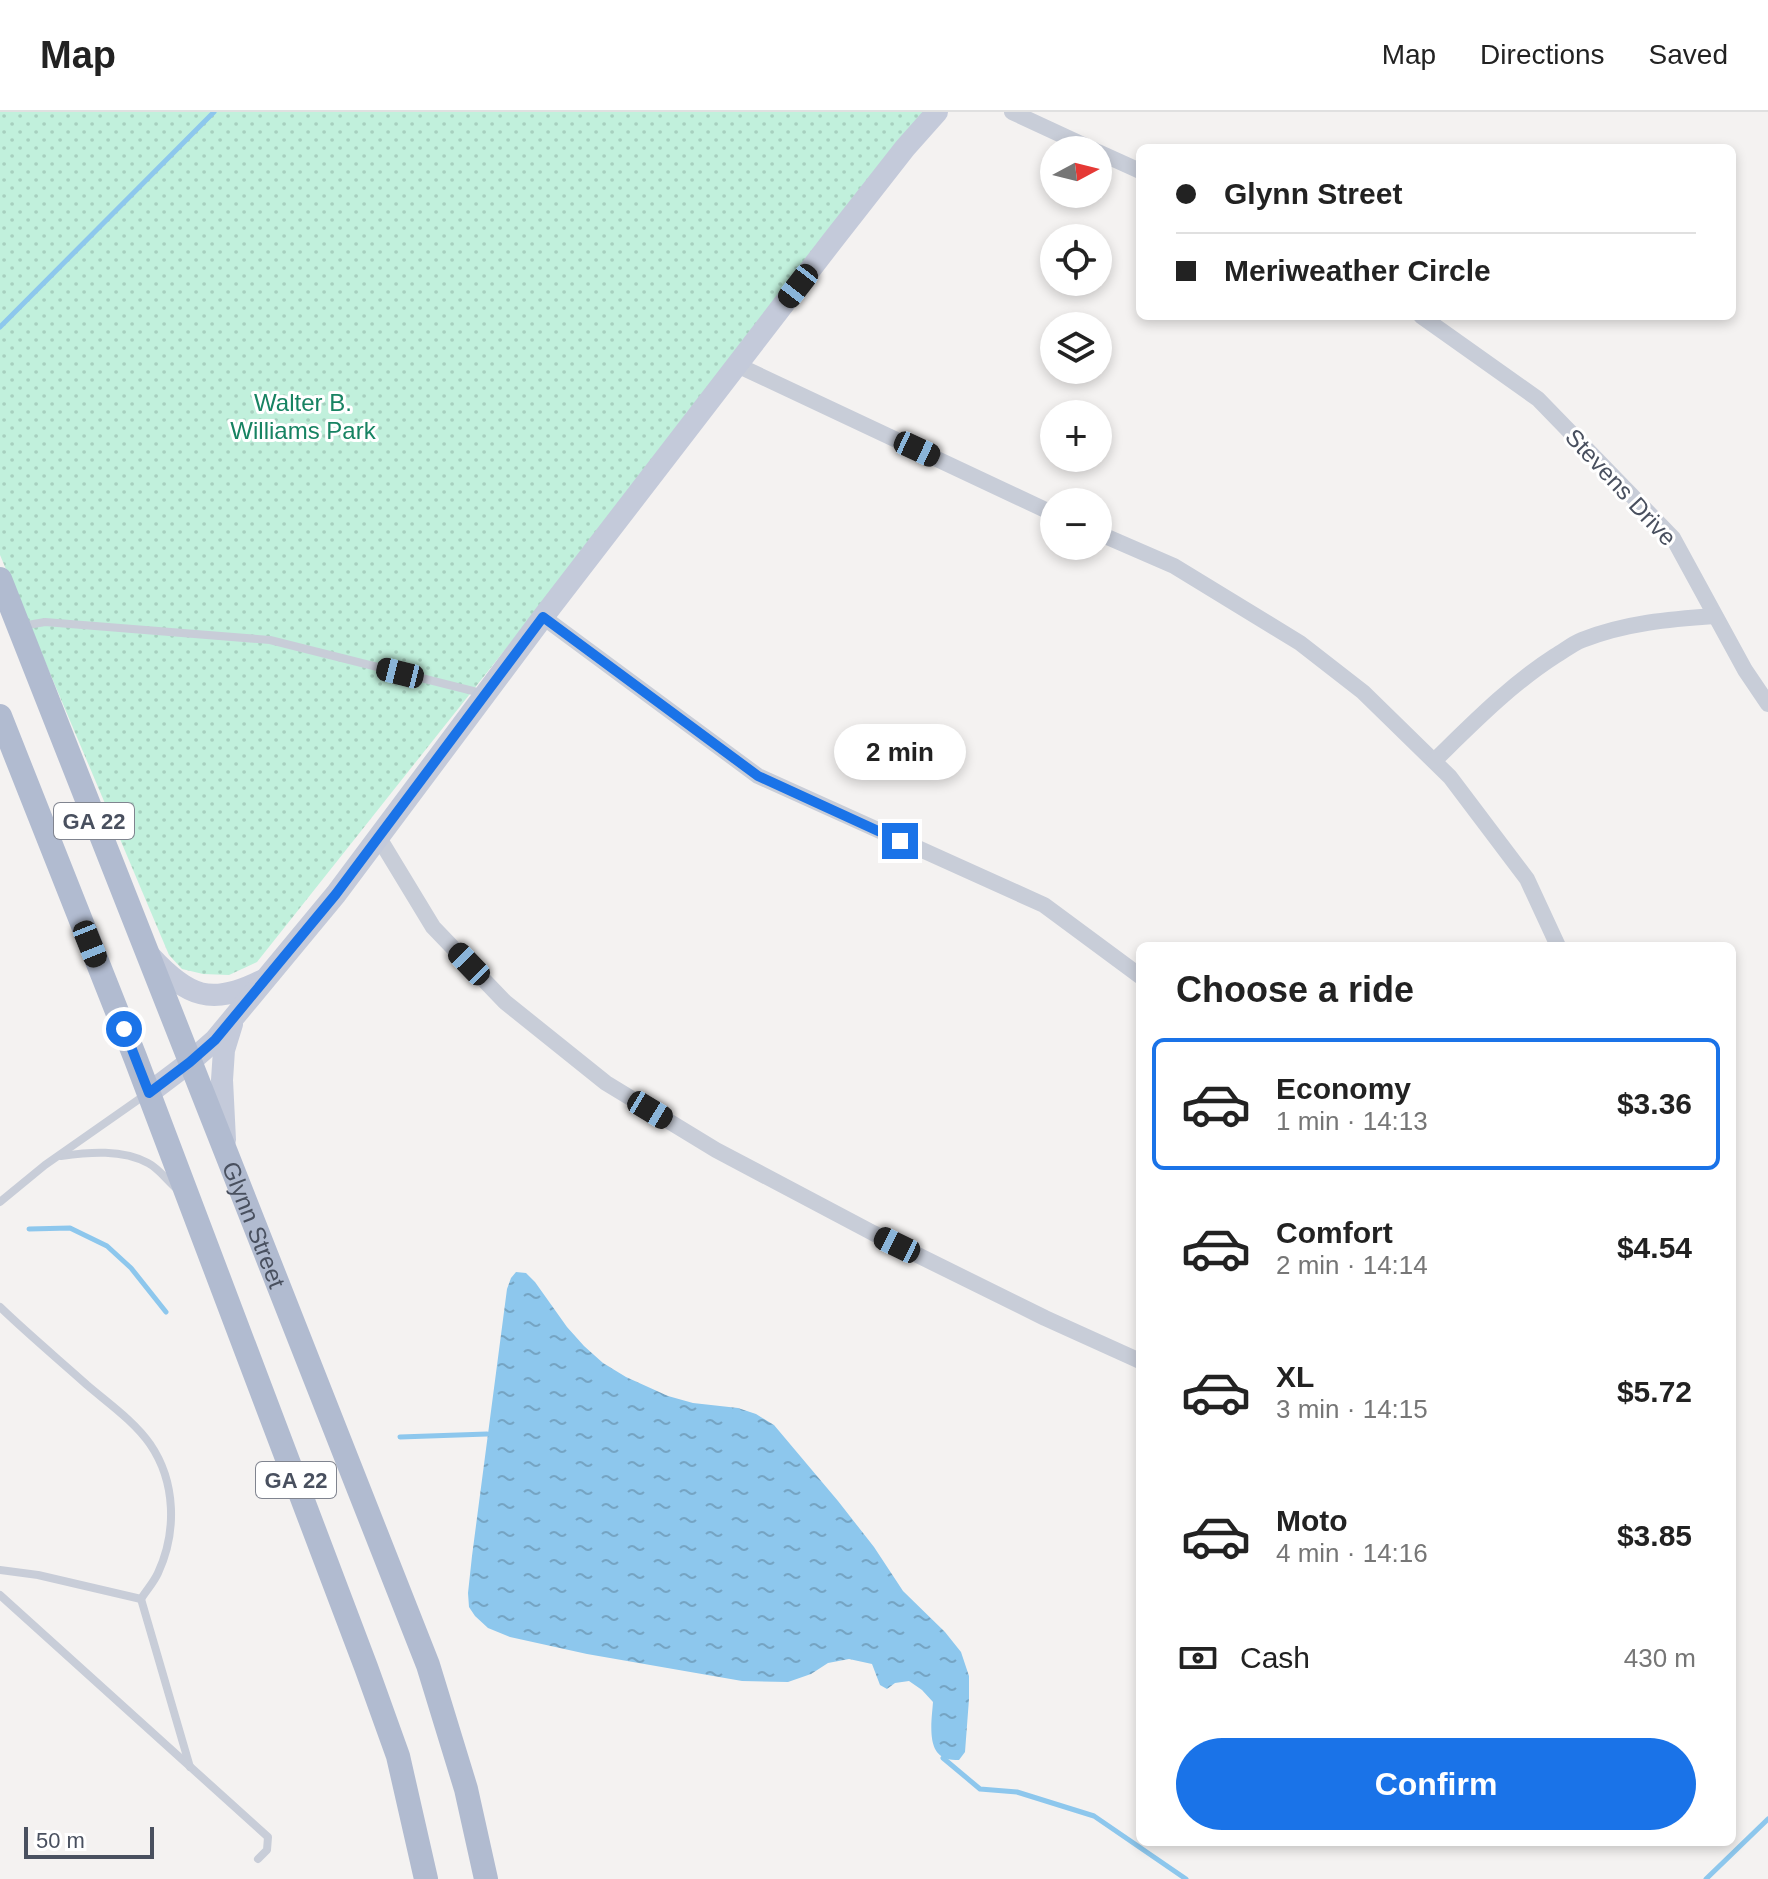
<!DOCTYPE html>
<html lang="en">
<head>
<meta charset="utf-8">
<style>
	:root { --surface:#fff; --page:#f2f2f2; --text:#222; --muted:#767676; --line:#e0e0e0; --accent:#1a73e8 }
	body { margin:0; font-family:Helvetica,sans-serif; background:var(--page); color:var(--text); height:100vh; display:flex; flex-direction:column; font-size:30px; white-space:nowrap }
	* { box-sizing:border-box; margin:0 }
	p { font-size:26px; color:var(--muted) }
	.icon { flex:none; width:44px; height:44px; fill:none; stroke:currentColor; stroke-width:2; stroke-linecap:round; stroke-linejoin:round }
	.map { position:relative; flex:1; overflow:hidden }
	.drawer { position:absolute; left:1136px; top:830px; width:600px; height:904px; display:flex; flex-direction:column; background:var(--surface); border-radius:12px; box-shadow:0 4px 12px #0003 }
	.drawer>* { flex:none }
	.banner { position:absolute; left:1136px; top:32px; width:600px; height:176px; border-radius:12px; box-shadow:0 4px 12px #0003; display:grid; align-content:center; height:176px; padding:0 40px; background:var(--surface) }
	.needle { width:52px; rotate:83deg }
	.buttons { position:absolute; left:1040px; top:24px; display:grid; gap:16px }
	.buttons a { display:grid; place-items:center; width:72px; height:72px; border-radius:50%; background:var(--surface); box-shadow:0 4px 12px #0003; font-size:40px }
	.scale { position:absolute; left:24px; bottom:20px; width:130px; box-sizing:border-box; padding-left:8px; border:4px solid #49505f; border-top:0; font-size:22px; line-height:28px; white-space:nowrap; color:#49505f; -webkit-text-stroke:6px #fff; paint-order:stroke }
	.end { position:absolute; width:36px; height:36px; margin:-18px; border:10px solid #1a73e8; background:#fff; box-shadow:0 0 0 4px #fff }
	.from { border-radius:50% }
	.bubble { position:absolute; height:56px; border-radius:28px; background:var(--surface); box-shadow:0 4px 12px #0003; font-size:26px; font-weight:700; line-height:56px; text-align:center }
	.car { position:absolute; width:24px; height:48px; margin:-24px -12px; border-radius:10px; box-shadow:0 0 6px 2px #0007; background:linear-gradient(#222 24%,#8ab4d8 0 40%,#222 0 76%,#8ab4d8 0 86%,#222 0) }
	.banner b { display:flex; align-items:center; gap:28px; height:76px; font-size:30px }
	.banner b+b { border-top:2px solid var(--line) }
	.banner i { width:20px; height:20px; background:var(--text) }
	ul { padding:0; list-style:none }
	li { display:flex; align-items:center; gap:24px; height:132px; margin:0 16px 12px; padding:0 24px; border:4px solid transparent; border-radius:12px }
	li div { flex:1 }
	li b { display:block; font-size:30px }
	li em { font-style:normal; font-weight:700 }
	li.active { border-color:var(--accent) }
	li>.icon { width:72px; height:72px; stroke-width:1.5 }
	h2 { padding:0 40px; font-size:36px; line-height:96px }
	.pay { display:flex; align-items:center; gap:20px; height:88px; padding:0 40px; font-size:30px }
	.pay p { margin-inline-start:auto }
	.action { display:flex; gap:16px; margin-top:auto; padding:16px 40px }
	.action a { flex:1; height:92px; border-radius:48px; background:var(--accent); color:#fff; font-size:32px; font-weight:700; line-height:92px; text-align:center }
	header { display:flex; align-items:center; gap:48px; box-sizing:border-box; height:112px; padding:0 40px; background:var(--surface); border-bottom:2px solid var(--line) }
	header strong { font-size:38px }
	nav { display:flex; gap:44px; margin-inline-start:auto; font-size:28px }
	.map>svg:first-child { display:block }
</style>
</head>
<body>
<header>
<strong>Map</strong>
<nav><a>Map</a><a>Directions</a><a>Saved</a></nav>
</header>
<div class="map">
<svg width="1768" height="1767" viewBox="0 0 1768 1767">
	<defs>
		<pattern id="park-dots" width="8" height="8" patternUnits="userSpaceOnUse" patternTransform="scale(2)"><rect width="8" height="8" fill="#c1f0dc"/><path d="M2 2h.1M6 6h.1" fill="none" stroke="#a7d0bf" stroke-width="1.8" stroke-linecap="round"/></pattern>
		<pattern id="water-ripples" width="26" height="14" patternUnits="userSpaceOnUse" patternTransform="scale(2)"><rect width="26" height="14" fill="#8dc7ed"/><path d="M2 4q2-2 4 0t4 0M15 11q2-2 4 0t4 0" fill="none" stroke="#75a4c3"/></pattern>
	</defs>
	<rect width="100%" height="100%" fill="#f4f2f1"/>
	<polygon fill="url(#park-dots)" points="0,0 932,0 257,850 229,863 203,862 182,857 169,843 0,443"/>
	<path fill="url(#water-ripples)" d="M516,1160L526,1161L535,1170L567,1215L584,1234L603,1251L626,1265L668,1284L693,1291L738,1296L756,1302L774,1313L838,1389L874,1435L903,1479L945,1520L961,1540L969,1564V1587L965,1640L959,1648C954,1648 950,1648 945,1646C926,1639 932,1606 933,1590L922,1578L909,1569L895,1571L887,1577L880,1573L872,1552L849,1547L828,1551L811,1562L788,1570L742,1569L587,1542L510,1525L488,1516L475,1504L469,1495L468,1481L472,1444L507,1177L511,1166Z"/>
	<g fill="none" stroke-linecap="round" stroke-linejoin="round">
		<g stroke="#8dc7ed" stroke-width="5">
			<polyline points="0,215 214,0"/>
			<polyline points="29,1117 70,1116 107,1134 131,1156 166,1200"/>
			<polyline points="400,1325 487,1322"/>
			<polyline points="943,1646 980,1677 1017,1680 1094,1704 1186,1767"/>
			<polyline points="1706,1767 1768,1707"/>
		</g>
		<g stroke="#c8cdd8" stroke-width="8">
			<polyline points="22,514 45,510 270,528 481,581"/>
			<path d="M61,1044C89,1040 122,1037 148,1051C158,1056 167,1068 176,1076"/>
			<polyline points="0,1090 45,1053 145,983"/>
			<path d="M0,1195C28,1222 58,1247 87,1273C108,1291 134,1309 150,1332C176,1370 177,1420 158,1461C154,1470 146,1479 141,1487L38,1463L0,1458"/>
			<polyline points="0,1483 268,1725 267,1738 258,1747"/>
			<polyline points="141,1487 190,1655"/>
		</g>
		<g stroke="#c8cdd8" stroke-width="16">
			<polyline points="1012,0 1094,38"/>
			<polyline points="1098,40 1140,59"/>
			<polyline points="1421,204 1538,287 1673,426 1745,558 1768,592"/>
			<polyline points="737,253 1054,402"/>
			<polyline points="1098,421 1174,454 1300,531 1363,580 1450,665 1527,767 1558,834"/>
			<polyline points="543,505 758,664 1044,793 1140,864"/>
			<path d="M1434,649C1472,612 1510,573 1555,544C1564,539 1572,532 1582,528C1625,511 1670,507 1715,504"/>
			<polyline points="379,726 433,815 505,890 606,971 716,1038 873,1121 1045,1206 1140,1249"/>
		</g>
		<g stroke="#c4cada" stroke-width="22">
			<path d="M151,845C188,885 211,894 261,869"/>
			<polyline points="149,981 190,950 215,928 336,782 543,505 833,128 905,36 937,0"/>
			<polyline points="225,1028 222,968 224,938 232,912"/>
		</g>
		<g stroke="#b1bbd0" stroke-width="24">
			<path id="s1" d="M0,467L428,1553L466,1677L486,1767"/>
			<polyline points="0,604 135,945 366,1555 398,1644 426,1767"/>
		</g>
	</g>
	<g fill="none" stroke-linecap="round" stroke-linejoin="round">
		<polyline stroke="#1a73e8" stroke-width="10" points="124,917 149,981 190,950 215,928 336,782 543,505 758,664 900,729"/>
	</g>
	<g text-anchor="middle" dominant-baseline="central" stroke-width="6" stroke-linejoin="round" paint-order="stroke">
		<g fill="#fff" stroke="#80848f" stroke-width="2">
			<rect x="54" y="691" width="80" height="36" rx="6"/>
			<rect x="256" y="1350" width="80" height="36" rx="6"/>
		</g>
		<g font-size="22" font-weight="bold" fill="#49505f">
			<text x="94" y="709">GA 22</text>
			<text x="296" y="1368">GA 22</text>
		</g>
		<g font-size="24" fill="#178362" stroke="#fff">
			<text x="303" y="290">Walter B.<tspan x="303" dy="28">Williams Park</tspan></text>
		</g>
		<g font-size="24" fill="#49505f" stroke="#fff">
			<text transform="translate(1621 375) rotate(47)">Stevens Drive</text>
			<text stroke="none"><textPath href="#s1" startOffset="694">Glynn Street</textPath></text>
		</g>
	</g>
</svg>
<div class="buttons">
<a><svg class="needle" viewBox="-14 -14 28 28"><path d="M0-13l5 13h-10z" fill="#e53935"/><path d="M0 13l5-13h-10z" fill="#767676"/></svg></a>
<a><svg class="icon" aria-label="locate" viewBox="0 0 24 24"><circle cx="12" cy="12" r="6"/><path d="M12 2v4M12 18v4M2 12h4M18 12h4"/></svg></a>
<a><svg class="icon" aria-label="layers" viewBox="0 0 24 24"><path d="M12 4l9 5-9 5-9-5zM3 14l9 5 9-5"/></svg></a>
<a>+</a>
<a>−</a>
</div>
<div class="scale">50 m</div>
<i class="end from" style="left:124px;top:917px"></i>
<i class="end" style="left:900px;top:729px"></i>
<div class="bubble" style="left:834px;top:612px;width:132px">2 min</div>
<i class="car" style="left:798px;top:174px;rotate:218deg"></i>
<i class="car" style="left:917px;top:337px;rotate:115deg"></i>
<i class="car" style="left:400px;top:561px;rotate:284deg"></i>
<i class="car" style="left:90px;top:832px;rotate:158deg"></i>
<i class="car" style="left:469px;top:852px;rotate:316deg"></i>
<i class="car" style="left:650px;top:998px;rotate:121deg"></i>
<i class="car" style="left:897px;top:1133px;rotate:296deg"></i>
<div class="banner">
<b><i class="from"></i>Glynn Street</b>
<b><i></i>Meriweather Circle</b>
</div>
<section class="drawer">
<h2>Choose a ride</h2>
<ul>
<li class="active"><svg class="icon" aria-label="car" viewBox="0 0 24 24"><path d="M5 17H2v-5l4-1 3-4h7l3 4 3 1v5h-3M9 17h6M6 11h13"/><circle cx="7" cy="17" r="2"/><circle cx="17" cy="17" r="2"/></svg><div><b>Economy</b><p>1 min · 14:13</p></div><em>$3.36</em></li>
<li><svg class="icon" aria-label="car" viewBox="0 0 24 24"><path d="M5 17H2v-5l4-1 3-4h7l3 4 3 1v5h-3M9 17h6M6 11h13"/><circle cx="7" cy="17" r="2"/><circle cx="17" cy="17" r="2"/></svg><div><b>Comfort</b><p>2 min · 14:14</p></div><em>$4.54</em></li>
<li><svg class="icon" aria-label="car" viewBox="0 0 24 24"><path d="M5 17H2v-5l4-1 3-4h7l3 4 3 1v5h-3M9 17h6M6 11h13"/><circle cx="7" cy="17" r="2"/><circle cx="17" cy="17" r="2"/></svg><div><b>XL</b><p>3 min · 14:15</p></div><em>$5.72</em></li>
<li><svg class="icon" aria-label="car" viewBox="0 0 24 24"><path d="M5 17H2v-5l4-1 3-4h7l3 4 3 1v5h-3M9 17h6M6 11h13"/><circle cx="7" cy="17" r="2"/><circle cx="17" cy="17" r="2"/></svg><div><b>Moto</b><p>4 min · 14:16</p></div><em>$3.85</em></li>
</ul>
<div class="pay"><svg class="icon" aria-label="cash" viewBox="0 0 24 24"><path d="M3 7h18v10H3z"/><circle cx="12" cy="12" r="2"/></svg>Cash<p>430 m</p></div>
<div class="action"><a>Confirm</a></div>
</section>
</div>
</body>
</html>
